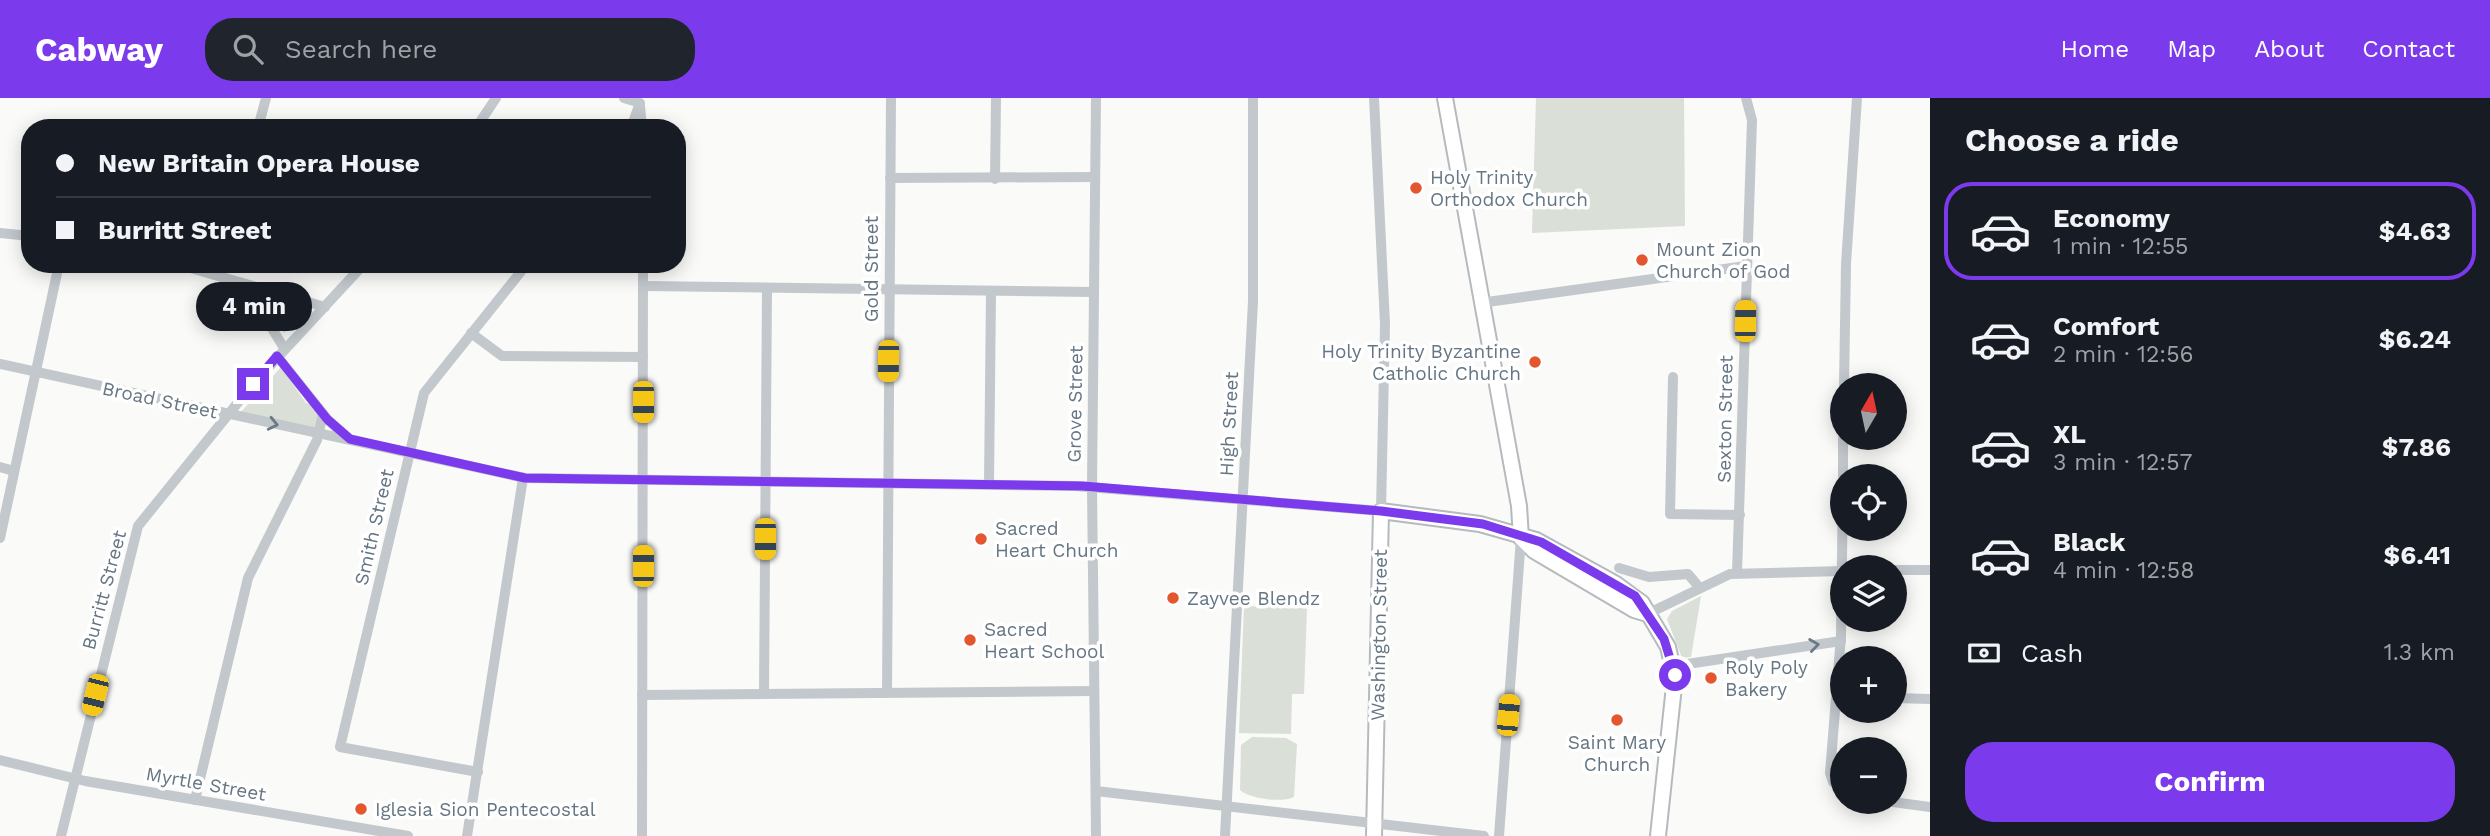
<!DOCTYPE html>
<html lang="en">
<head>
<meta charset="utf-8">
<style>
	:root { --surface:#171b24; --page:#20242c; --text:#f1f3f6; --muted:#9ea1a6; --line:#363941; --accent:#7c3aed }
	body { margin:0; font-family:"Work Sans",sans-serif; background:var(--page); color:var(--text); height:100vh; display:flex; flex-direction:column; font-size:26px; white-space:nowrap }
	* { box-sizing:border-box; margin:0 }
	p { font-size:23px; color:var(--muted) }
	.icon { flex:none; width:38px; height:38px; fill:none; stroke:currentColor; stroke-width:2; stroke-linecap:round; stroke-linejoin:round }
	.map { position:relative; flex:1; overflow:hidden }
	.drawer { display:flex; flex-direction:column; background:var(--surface); width:560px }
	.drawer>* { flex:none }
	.top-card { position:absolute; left:21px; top:21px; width:665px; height:154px; border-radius:28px; box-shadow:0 4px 18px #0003; display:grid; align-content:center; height:154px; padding:0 35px; background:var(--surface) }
	.needle { width:46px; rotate:9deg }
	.buttons { position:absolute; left:1830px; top:275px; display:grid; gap:14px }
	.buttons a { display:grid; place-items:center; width:77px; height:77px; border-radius:50%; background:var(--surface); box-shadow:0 4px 18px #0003; font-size:35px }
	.end { position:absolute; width:32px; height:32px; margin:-16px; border:9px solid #7c3aed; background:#fff; box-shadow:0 0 0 4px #fff }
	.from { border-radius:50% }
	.bubble { position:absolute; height:49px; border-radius:24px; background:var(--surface); box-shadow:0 4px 18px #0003; font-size:23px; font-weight:700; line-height:49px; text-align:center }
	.car { position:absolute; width:21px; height:42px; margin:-21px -10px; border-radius:9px; box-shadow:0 0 5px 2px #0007; background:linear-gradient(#f5c518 24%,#345 0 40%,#f5c518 0 76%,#345 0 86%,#f5c518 0) }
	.top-card b { display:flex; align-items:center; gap:24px; height:66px; font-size:26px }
	.top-card b+b { border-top:2px solid var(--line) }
	.top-card i { width:18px; height:18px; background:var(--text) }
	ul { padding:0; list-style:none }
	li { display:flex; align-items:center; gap:21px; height:98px; margin:0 14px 10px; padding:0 21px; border:4px solid transparent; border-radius:28px }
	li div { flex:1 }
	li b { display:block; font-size:26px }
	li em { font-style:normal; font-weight:700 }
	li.selected { border-color:var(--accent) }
	li>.icon { width:63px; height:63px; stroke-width:1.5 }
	h2 { padding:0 35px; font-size:32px; line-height:84px }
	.pay { display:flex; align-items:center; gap:18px; height:77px; padding:0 35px; font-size:26px }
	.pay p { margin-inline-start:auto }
	.cta { display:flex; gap:14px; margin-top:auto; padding:14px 35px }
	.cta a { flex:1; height:80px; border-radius:28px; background:var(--accent); color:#fff; font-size:28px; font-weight:700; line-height:80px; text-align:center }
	header { display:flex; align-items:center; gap:42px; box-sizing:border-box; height:98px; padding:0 35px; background:var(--accent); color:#fff }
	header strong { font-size:33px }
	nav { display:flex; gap:38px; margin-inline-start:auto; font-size:24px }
	.search { width:490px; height:63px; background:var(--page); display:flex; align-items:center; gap:18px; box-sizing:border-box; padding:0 24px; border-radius:28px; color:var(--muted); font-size:26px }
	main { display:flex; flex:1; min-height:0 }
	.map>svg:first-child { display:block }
</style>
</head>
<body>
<header>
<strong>Cabway</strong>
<div class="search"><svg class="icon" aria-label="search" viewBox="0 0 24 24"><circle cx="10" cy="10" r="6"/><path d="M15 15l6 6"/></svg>Search here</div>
<nav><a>Home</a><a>Map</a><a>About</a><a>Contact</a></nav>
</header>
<main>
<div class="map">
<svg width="1930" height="738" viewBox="0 0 1930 738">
	<rect width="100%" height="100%" fill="#fafaf8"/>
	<g fill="#dadfd7">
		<polygon points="1536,0 1684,0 1685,128 1532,135"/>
		<polygon points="256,195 307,211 284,235"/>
		<polygon points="281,269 306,305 310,306 320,318 317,330 241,314"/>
		<polygon points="1701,498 1691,559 1682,560 1667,521 1672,513"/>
		<polygon points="1244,508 1307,510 1304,596 1292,596 1291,636 1239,635"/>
		<path d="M1252,639L1286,640L1297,646L1294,699C1281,705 1250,701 1240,692L1241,647Z"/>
	</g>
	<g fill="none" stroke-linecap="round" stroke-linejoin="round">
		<defs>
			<g id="major">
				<polyline points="1445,0 1519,408 1521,440"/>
				<polyline points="1521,440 1534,453 1634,512 1647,516"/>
				<polyline points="1374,738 1381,413 1480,426 1536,442 1616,486 1642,505 1668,549 1675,579 1658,738"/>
			</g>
		</defs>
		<use href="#major" stroke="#b5babe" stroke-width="18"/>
		<g stroke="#c3c8cc" stroke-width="10">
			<polyline points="624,0 640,5 631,30"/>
			<polyline points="1096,0 1092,389 1096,738"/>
			<polyline points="640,8 642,30"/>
			<polyline points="258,30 266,0"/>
			<polyline points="476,30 496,0"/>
			<polyline points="890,80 1094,79"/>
			<polyline points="995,81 996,0"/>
			<polyline points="0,135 30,138"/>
			<polyline points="177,166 325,209"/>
			<polyline points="240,187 252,198 284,250"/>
			<polyline points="644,188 1094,194"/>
			<polyline points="1480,205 1746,168"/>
			<polyline points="471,235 502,258 643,259"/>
			<polyline points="277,258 329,323 348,340"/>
			<polyline points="0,266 525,380 1075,388 1381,413 1385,226 1374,0"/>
			<polyline points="1673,279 1670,416 1740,417"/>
			<polyline points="1844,287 1846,166 1857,0"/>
			<polyline points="0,369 14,373"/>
			<polyline points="1843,378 1843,340"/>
			<polyline points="1843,383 1841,538 1830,675 1833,684 1843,692"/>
			<polyline points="989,386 991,194"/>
			<polyline points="0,440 59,166"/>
			<polyline points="1619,470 1649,479 1688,476 1699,489"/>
			<polyline points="1895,472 1930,472"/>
			<polyline points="1737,475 1752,22 1746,0"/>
			<polyline points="1647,516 1730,476 1843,473"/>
			<polyline points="1674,568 1841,543"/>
			<polyline points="887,595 891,0"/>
			<polyline points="764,596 767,191"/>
			<polyline points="642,597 1093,593"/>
			<polyline points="1895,600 1930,601"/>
			<polyline points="0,662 85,683 408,738"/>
			<polyline points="478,674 340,649 424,295 527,166"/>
			<polyline points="1096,693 1484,738"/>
			<polyline points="195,702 248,480 317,342 323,316"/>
			<polyline points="1893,704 1930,709"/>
			<polyline points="61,738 138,428 253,286 364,166"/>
			<polyline points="467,738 523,380"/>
			<polyline points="642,738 643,166"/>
			<polyline points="1225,738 1253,203 1253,0"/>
			<polyline points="1499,738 1521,440"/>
		</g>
		<use href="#major" stroke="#fff" stroke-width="14"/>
	</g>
	<defs><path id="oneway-chevron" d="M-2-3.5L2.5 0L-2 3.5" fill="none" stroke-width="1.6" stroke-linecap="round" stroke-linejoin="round" transform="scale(1.75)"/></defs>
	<g stroke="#6a7a87">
		<use href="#oneway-chevron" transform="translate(273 326) rotate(13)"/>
		<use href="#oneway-chevron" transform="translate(1814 547) rotate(-8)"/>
	</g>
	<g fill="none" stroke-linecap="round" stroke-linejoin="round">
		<polyline stroke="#7c3aed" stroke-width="9" points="253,286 277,258 327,321 350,341 525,380 1083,388 1381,413 1483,426 1541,444 1635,498 1664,541 1675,577"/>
	</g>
	<g fill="#e4572e" stroke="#fff" stroke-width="2.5">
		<circle cx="1416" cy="90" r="7"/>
		<circle cx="1642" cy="162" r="7"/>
		<circle cx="1535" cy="264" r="7"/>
		<circle cx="981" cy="441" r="7"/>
		<circle cx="1173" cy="500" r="7"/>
		<circle cx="970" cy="542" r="7"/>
		<circle cx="1711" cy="580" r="7"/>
		<circle cx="1617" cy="622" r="7"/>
		<circle cx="361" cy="711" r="7"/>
	</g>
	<g text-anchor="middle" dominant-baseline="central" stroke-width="7" stroke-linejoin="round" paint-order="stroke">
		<g font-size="19" fill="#657683" stroke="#fff" text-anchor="start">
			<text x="1430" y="79">Holy Trinity<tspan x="1430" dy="22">Orthodox Church</tspan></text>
			<text x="1656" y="151">Mount Zion<tspan x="1656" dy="22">Church of God</tspan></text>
			<text x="1521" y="253" text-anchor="end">Holy Trinity Byzantine<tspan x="1521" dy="22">Catholic Church</tspan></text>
			<text x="995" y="430">Sacred<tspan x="995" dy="22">Heart Church</tspan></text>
			<text x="1187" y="500">Zayvee Blendz</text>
			<text x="984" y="531">Sacred<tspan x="984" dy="22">Heart School</tspan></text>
			<text x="1725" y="569">Roly Poly<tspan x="1725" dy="22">Bakery</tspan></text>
			<text x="1617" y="644" text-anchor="middle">Saint Mary<tspan x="1617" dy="22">Church</tspan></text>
			<text x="375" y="711">Iglesia Sion Pentecostal</text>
		</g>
		<g font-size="19" fill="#657683" stroke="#fff">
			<text transform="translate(871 171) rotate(-90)">Gold Street</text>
			<text transform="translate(160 302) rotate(12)">Broad Street</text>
			<text transform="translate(1075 306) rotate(-89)">Grove Street</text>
			<text transform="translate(1725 321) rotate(-89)">Sexton Street</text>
			<text transform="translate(1229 326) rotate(-87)">High Street</text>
			<text transform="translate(374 429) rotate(-77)">Smith Street</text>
			<text transform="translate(104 492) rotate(-75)">Burritt Street</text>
			<text transform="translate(1379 537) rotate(-89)">Washington Street</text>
			<text transform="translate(206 686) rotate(10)">Myrtle Street</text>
		</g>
	</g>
</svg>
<div class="buttons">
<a><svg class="needle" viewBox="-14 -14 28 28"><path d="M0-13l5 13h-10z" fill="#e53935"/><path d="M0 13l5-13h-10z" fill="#9ea1a6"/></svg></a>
<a><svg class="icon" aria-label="locate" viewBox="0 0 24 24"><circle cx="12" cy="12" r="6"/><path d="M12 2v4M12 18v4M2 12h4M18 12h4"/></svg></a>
<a><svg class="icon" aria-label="layers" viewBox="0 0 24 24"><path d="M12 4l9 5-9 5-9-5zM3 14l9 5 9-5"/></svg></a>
<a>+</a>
<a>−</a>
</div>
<i class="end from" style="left:1675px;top:577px"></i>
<i class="end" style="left:253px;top:286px"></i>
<div class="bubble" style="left:196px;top:184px;width:116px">4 min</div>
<i class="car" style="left:1745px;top:223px;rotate:1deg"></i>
<i class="car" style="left:888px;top:263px;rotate:181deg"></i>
<i class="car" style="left:643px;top:304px;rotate:180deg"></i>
<i class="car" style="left:765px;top:441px;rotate:180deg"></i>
<i class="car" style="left:643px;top:468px;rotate:0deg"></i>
<i class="car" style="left:95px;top:597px;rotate:194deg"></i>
<i class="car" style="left:1508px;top:617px;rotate:5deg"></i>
<div class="top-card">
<b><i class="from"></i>New Britain Opera House</b>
<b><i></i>Burritt Street</b>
</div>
</div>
<section class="drawer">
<h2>Choose a ride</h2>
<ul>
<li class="selected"><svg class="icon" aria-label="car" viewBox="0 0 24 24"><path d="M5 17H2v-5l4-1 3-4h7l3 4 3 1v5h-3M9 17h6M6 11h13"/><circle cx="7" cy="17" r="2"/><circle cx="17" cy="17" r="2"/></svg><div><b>Economy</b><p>1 min · 12:55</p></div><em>$4.63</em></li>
<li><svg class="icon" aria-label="car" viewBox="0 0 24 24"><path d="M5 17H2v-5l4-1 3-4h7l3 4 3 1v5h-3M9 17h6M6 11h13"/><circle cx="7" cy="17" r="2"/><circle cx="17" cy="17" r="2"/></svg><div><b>Comfort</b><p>2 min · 12:56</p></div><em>$6.24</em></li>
<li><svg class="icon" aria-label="car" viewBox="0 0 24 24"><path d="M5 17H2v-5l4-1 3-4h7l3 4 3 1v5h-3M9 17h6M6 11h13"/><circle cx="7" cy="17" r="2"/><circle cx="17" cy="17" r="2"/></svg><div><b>XL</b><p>3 min · 12:57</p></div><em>$7.86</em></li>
<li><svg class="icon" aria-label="car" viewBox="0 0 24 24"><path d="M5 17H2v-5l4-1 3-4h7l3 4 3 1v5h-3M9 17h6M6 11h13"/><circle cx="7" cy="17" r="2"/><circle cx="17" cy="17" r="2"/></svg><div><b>Black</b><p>4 min · 12:58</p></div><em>$6.41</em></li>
</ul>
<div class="pay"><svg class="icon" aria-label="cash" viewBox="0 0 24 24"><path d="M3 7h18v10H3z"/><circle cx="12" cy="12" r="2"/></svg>Cash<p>1.3 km</p></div>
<div class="cta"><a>Confirm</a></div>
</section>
</main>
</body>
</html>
